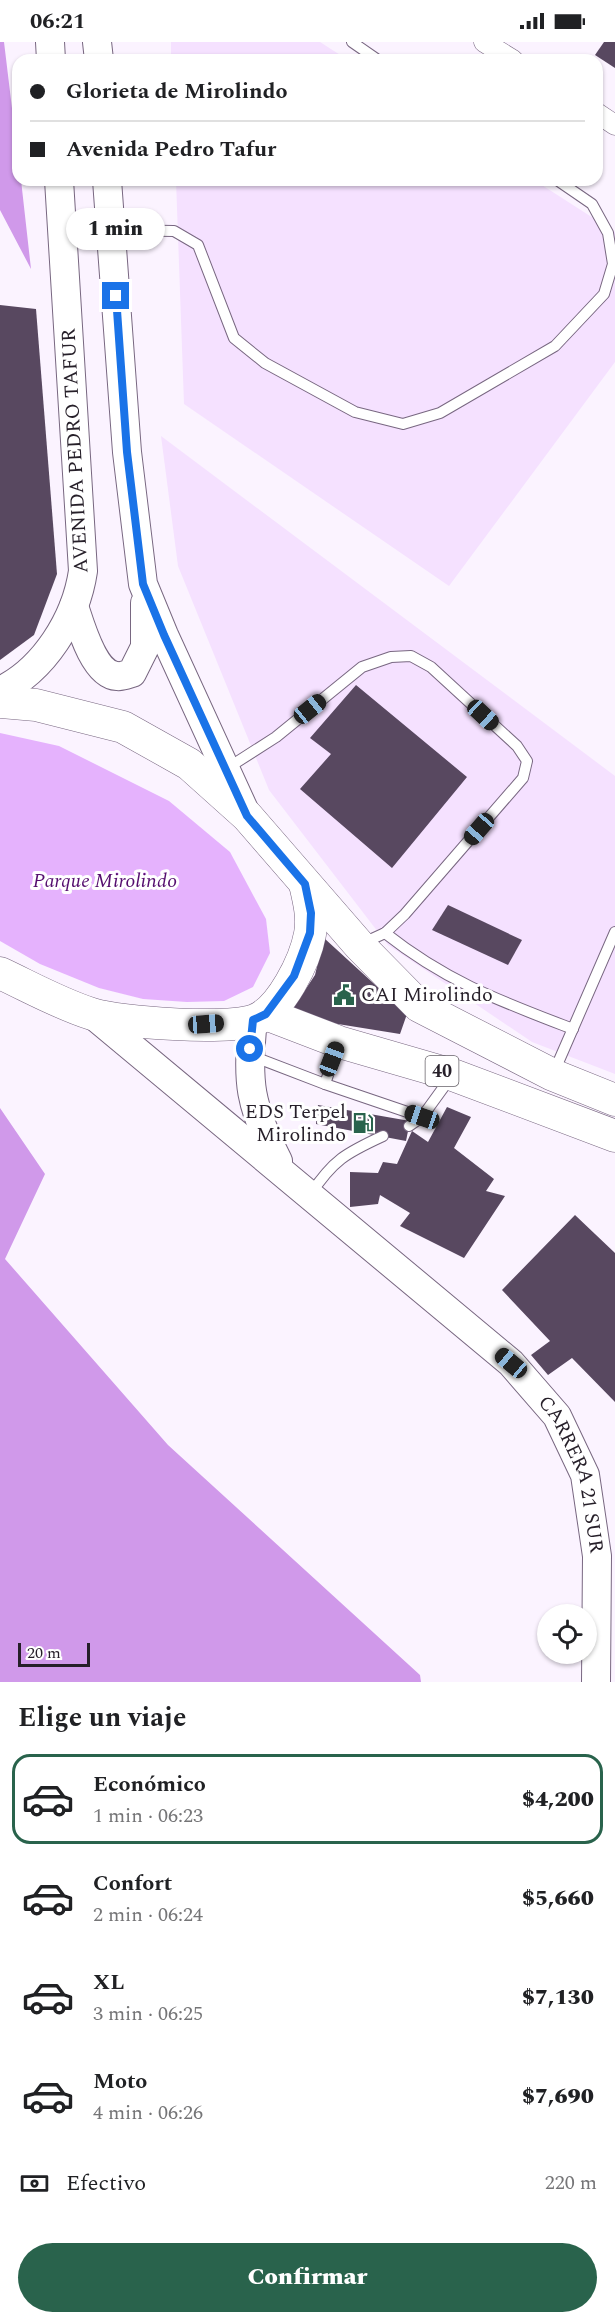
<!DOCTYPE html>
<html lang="es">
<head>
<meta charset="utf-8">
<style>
	:root { --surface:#fff; --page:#f6f6f6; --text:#202124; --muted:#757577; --line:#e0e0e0; --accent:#29634c }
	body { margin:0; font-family:Spectral,serif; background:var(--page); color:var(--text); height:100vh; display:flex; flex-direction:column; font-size:22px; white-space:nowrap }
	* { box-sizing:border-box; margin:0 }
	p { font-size:20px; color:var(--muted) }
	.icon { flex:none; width:33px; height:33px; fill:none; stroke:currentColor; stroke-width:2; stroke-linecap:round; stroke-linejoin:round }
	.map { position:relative; height:1640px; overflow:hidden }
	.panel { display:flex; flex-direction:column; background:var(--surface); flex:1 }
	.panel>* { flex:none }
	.guide { position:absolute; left:12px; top:12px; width:591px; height:132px; border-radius:18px; box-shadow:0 2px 4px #0004; display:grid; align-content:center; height:132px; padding:0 18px; background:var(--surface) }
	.controls { position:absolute; left:537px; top:1562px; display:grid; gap:12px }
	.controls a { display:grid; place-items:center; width:60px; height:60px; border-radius:50%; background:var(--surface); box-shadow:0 2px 4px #0004; font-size:30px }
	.scale { position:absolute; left:18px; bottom:15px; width:72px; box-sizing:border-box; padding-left:6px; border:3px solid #261f29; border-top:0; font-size:16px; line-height:21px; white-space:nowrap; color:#261f29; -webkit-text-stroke:4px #fff; paint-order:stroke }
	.end { position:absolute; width:27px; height:27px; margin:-14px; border:8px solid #1a73e8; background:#fff; box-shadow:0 0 0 3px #fff }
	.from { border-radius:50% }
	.bubble { position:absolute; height:42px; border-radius:21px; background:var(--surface); box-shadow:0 2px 4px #0004; font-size:20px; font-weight:800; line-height:42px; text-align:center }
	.car { position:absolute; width:18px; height:36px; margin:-18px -9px; border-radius:8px; box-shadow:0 0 4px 2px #0007; background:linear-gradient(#222 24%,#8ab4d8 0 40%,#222 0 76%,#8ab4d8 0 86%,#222 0) }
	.guide b { display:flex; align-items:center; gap:21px; height:57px; font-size:22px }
	.guide b+b { border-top:2px solid var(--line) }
	.guide i { width:15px; height:15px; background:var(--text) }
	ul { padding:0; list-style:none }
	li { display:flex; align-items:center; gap:18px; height:90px; margin:0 12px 9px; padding:0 6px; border:3px solid transparent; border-radius:18px }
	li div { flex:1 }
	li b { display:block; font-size:22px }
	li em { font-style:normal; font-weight:800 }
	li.selected { border-color:var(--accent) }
	li>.icon { width:54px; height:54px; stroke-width:1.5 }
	h2 { padding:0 18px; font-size:27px; line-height:72px }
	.pay { display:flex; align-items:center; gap:15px; height:66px; padding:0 18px; font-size:22px }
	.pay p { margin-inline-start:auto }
	.primary-button { display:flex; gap:12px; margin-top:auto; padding:12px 18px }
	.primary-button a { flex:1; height:69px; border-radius:36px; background:var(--accent); color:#fff; font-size:24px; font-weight:800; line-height:69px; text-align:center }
	.status { display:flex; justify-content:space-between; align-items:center; height:42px; padding:0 30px; background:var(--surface); direction:ltr }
	.status svg { height:16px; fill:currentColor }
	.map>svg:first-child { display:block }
</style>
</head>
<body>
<div class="status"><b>06:21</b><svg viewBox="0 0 49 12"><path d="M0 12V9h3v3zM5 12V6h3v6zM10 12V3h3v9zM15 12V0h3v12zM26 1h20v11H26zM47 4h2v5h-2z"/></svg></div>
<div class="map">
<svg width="615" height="1640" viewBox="0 0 615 1640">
	<rect width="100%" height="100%" fill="#fbf3ff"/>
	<g fill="#f5e1ff">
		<polygon points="171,0 320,0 348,18 171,18"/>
		<polygon points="176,138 534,138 615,190 615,320 449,544 184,362"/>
		<polygon points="161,394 615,734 615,1032 532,1000 388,903 269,748 178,524"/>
	</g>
	<polygon fill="#e5b2fd" points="0,691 59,704 169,759 230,810 266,877 270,911 253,945 224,959 187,960 143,957 99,946 40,922 0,899"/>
	<g fill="#d099ea">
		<polygon points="0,0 4,0 18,116 18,138 21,138 31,227 0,168"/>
		<polygon points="0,1066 45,1132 5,1217 168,1403 420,1633 421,1640 0,1640"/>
	</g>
	<g fill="#584860">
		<polygon points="604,0 615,0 615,26 595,13"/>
		<polygon points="0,263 36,267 57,532 34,593 0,618"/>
		<polygon points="356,643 467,735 392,826 300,747 331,712 310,696"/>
		<polygon points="448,863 522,898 508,923 432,888"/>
		<polygon points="324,896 407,972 400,992 288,974 315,933"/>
		<polygon points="318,1063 410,1079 406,1099 316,1082"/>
		<polygon points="447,1065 471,1075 454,1106 494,1137 486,1149 505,1154 464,1216 400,1184 410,1171 380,1153 378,1162 350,1165 350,1130 378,1131 383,1120 397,1122 412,1089 428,1100"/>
		<polygon points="575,1173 615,1211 615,1360 572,1316 548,1333 531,1313 550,1299 502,1248"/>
	</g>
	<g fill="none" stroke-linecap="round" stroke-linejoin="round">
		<defs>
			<g id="service">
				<polyline points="352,0 378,18"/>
				<polyline points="113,188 174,189 198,203 234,296 265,321 355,370 403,382 440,371 555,304 604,252 613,222 608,191 592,162 557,138"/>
				<polyline points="226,727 276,695 362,625 391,615 411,614 431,625 517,704 527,719 523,736 405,872 385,891 361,902"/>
				<path d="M385,891C447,940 500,959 573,987"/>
				<polyline points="338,1003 325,1042 422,1075"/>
				<polyline points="252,1014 325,1042"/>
				<polyline points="554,1030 615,890"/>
				<polyline points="409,1084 422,1075 451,1035"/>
				<path d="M310,1153C333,1118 346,1111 383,1094"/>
			</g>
			<g id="minor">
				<polyline points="484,0 513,18"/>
				<polyline points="597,71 615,83"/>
			</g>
			<g id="secondary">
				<polyline points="50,0 51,18"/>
				<polyline points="97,0 99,18"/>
				<polyline points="107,138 127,410 143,542 164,593 246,772"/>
				<path d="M74,564C80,582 94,633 117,634C122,635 128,632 132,631L145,605V561"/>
				<path d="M0,649C44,628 76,577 83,529L59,138"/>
				<path id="s1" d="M92,972L511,1321L557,1374L585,1433L597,1514L596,1640"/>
				<path d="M253,978C246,1040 250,1064 278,1119"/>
			</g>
			<g id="primary">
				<polyline points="0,660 36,663 123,685 189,722 247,774 359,903 419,964 553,1033 615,1058"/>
				<path d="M0,931C30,945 60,962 92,972C121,981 227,988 255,978C281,968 305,919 310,892C313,875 309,859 305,842"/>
				<polyline points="266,972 339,1000 453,1033 615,1094"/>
			</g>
		</defs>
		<use href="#service" stroke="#786781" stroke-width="12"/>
		<use href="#minor" stroke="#786781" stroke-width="21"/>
		<use href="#secondary" stroke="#786781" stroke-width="30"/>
		<use href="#primary" stroke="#786781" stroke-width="33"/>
		<use href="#service" stroke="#fff" stroke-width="10"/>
		<use href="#minor" stroke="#fff" stroke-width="20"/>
		<use href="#secondary" stroke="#fff" stroke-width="28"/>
		<use href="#primary" stroke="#fff" stroke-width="32"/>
	</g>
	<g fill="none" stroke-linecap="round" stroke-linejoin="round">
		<polyline stroke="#1a73e8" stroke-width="8" points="116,254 127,410 143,542 164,593 247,774 305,842 311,871 310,891 294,934 266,972 253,978 250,1007"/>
	</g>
	<defs>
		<symbol id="civic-bare" viewBox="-9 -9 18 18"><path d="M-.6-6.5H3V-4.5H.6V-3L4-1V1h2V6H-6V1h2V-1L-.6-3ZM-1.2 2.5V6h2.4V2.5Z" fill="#29634c" stroke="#fff" stroke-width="2.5" paint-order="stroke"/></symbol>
		<symbol id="fuel-bare" viewBox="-9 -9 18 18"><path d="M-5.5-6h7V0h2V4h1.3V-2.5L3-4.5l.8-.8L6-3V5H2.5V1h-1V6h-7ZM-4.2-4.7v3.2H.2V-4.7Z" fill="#29634c" stroke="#fff" stroke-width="2.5" paint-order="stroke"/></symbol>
	</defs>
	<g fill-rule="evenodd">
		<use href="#civic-bare" x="329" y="938" width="30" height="30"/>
		<use href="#fuel-bare" x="348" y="1066" width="30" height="30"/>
	</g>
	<g text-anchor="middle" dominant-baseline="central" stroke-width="6" stroke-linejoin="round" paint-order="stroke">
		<rect fill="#fff" stroke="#676269" stroke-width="1.5" x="425.5" y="1014" width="33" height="30" rx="4.5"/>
		<g font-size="18" font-weight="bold" fill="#261f29">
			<text x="442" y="1029">40</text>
		</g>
		<g font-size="20" fill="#261f29" stroke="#fff">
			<text transform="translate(75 409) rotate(-93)">AVENIDA PEDRO TAFUR</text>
			<text stroke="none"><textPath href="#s1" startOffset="676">CARRERA 21 SUR</textPath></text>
		</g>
		<g font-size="20" font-style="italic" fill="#550e6f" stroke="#fff">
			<text x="105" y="839">Parque Mirolindo</text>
		</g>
		<g font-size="20" fill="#261f29" stroke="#fff" text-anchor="start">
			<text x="361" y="953">CAI Mirolindo</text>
			<text x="346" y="1070" text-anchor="end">EDS Terpel<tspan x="346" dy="23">Mirolindo</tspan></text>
		</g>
	</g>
</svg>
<div class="controls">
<a><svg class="icon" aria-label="locate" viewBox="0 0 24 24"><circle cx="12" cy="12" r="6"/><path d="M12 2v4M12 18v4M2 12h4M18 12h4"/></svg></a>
</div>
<div class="scale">20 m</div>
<i class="end from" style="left:250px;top:1007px"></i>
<i class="end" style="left:116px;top:254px"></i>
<div class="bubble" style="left:66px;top:166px;width:99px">1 min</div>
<i class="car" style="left:310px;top:667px;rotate:51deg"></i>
<i class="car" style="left:483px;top:673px;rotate:133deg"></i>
<i class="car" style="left:479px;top:787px;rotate:221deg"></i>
<i class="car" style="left:206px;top:982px;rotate:86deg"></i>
<i class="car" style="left:332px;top:1017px;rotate:21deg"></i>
<i class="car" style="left:422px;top:1075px;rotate:289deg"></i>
<i class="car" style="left:511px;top:1321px;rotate:310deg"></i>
<div class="guide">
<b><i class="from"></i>Glorieta de Mirolindo</b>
<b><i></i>Avenida Pedro Tafur</b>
</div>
</div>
<section class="panel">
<h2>Elige un viaje</h2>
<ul>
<li class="selected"><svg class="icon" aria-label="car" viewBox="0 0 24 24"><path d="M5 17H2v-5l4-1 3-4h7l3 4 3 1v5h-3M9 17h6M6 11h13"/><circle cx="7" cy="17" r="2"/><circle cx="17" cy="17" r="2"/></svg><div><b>Económico</b><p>1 min · 06:23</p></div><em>$4,200</em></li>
<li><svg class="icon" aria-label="car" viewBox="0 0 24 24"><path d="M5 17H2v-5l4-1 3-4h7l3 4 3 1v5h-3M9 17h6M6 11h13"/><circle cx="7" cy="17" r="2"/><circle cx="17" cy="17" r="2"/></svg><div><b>Confort</b><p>2 min · 06:24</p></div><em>$5,660</em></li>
<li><svg class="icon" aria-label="car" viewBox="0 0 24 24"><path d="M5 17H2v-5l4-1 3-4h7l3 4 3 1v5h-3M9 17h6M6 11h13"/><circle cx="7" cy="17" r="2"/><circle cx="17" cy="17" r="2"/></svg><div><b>XL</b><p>3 min · 06:25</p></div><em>$7,130</em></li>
<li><svg class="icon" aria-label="car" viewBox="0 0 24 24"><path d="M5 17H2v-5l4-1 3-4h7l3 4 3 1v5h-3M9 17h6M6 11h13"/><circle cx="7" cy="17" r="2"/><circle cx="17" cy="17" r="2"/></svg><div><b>Moto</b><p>4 min · 06:26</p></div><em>$7,690</em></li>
</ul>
<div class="pay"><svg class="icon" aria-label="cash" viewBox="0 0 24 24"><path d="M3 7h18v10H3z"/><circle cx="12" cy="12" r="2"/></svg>Efectivo<p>220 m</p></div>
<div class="primary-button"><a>Confirmar</a></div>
</section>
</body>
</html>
